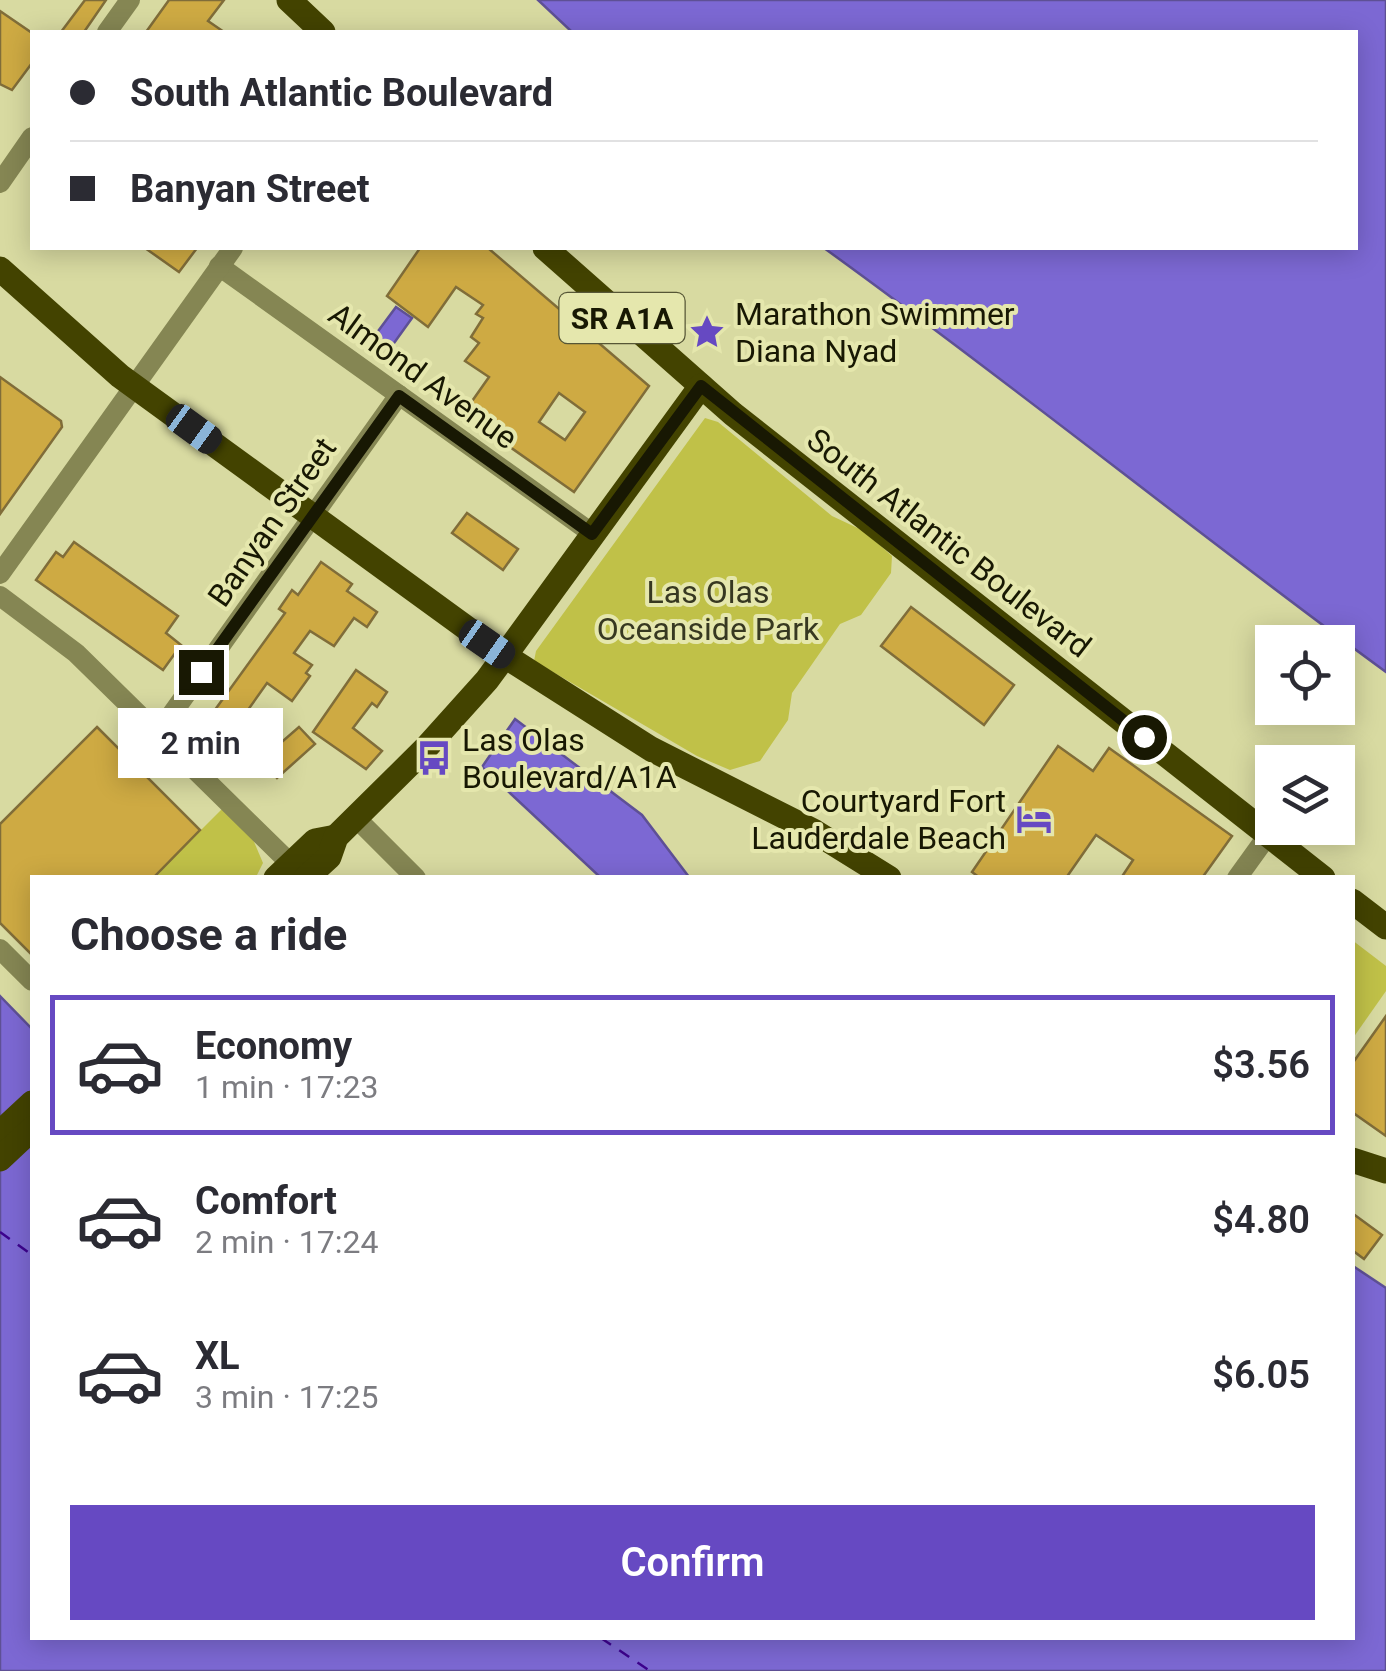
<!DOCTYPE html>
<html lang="en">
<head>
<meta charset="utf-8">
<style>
	:root { --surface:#fff; --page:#f2f2f3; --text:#2b2b33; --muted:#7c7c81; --line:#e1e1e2; --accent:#6649c2 }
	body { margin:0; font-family:Roboto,sans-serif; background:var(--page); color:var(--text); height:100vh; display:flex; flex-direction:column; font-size:38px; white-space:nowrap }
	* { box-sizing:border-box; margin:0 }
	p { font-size:32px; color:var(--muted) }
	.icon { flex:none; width:55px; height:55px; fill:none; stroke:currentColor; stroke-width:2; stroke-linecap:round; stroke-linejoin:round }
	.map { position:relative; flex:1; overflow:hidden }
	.sheet { position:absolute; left:30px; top:875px; width:1325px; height:765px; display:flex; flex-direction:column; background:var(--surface); border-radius:0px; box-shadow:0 5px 25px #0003 }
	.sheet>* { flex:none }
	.hud { position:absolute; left:30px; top:30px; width:1328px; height:220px; border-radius:0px; box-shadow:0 5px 25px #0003; display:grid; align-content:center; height:220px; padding:0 40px; background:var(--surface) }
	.controls { position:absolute; left:1255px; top:625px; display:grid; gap:20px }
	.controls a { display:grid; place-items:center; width:100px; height:100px; border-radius:0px; background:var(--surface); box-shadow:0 5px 25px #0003; font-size:50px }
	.end { position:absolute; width:45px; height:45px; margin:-22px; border:12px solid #181803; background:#fff; box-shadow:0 0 0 5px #fff }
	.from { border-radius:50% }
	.bubble { position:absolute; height:70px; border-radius:0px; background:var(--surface); box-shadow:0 5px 25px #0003; font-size:32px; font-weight:600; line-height:70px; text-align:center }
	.car { position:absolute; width:30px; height:60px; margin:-30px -15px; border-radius:12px; box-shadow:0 0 8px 2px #0007; background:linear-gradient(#222 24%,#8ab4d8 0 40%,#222 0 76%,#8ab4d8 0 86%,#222 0) }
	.hud b { display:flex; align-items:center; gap:35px; height:95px; font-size:38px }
	.hud b+b { border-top:2px solid var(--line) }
	.hud i { width:25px; height:25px; background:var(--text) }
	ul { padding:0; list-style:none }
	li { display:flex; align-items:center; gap:30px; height:140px; margin:0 20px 15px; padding:0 20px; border:5px solid transparent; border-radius:0px }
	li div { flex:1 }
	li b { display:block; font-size:38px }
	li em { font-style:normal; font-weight:600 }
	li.on { border-color:var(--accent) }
	li>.icon { width:90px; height:90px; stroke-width:1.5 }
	h2 { padding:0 40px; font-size:45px; line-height:120px }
	.cta { display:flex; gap:20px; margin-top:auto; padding:20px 40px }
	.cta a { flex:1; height:115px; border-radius:0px; background:var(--accent); color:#fff; font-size:40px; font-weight:600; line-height:115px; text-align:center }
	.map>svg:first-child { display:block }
</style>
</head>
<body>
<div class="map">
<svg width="1386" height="1671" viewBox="0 0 1386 1671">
	<rect width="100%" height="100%" fill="#d8daa1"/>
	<g fill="#c0c148">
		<polygon points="705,418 718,422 832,516 864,531 892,556 891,573 861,615 840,624 792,693 788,720 760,761 730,770 697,756 534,661 536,651"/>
		<polygon points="223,808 252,837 263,863 256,877 153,878"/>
		<polygon points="1352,940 1386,966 1386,991 1353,1038"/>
	</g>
	<g fill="#7c68d3" stroke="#5e5095" stroke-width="2.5">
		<path d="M538,0H1386V672C1196,533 1014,385 824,248H1355V32H572Z"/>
		<polygon points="396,307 412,318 389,350 373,338"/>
		<polygon points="515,719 642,815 689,877 600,877 482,767"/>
		<polygon points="0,996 32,1029 32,1638 1352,1638 1353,1266 1386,1288 1386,1671 0,1671"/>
	</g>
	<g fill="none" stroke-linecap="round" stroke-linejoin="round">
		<g stroke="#3d038e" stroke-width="2.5" stroke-dasharray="12 10" stroke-linecap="butt">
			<polyline points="0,1232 32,1255"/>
			<polyline points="601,1638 650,1671"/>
		</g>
	</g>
	<g fill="#ceaa43" stroke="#806d39" stroke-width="2.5" fill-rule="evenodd">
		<polygon points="85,0 106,0 84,32 61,32"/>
		<polygon points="169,0 224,0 208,21 224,32 146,32"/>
		<polygon points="0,11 32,33 32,63 12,90 0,84"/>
		<polygon points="145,248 197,248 179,272"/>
		<path d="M420,248H488L649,386L574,492L463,414L489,377L465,361L479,343L471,337L483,318L476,314L483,305L456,287L428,327L387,296ZM559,393L585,412L565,440L539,422Z"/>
		<polygon points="0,377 61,421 62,427 0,514"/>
		<polygon points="467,513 518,549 503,570 452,533"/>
		<polygon points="74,542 178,616 166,633 181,645 163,670 36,580 56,552 63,557"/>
		<polygon points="321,562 352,584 347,591 377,612 367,627 354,618 334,646 310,631 294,653 312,665 306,673 310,676 292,701 267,683 226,741 204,725 285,613 279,609 292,590 298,595"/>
		<polygon points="911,607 1014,685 984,725 881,646"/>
		<polygon points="356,670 387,692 377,707 372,703 353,728 382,751 366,769 313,732"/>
		<polygon points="97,727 200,830 153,878 32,878 32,955 0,923 0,824"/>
		<polygon points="299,727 315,744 277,778 261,760"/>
		<polygon points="1058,746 1093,771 1109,748 1232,836 1202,878 1121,878 1133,860 1096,835 1066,878 980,878 972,872"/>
		<polygon points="1386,1016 1386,1136 1352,1112 1352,1064"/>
		<polygon points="1352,1213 1382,1235 1364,1259 1352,1250"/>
	</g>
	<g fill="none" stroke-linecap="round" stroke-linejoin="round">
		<g stroke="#858653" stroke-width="20">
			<polyline points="107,32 130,0"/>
			<polyline points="0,183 32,137"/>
			<polyline points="219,266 593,534"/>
			<polyline points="0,574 233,248"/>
			<polyline points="0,596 76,653 291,864"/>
			<polyline points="159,732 399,395"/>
			<polyline points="356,818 416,878"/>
			<polyline points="1237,878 1268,835"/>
			<polyline points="0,949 32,981"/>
		</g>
		<g stroke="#434300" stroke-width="25">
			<polyline points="289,0 323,32"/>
			<polyline points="545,248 733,414 1323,878"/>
			<polyline points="0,269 120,376 505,656 651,749 815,832 889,878"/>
			<polyline points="276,878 315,841 336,837"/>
			<polyline points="306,878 329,857 336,837 425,749 487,680 701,386"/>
			<polyline points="1352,901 1386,927"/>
			<polyline points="0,1133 32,1103"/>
			<polyline points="0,1159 32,1129"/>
			<polyline points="1352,1160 1386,1171"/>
		</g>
	</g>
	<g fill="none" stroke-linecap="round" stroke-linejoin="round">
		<polyline stroke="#181803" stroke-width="12" points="201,672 399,396 592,534 701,386 1144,737"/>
	</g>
	<defs>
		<symbol id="sight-bare" viewBox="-9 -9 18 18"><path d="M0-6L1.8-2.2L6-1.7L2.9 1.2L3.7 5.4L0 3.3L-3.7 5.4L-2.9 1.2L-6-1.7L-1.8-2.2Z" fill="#6649c2" stroke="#e5e7ad" stroke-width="2.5" paint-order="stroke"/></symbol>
		<symbol id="bus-bare" viewBox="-9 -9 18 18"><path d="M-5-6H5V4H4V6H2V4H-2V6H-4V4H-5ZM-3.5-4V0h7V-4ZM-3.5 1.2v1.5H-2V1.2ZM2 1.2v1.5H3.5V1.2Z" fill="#6649c2" stroke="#e5e7ad" stroke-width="2.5" paint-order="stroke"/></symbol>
		<symbol id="hotel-bare" viewBox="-9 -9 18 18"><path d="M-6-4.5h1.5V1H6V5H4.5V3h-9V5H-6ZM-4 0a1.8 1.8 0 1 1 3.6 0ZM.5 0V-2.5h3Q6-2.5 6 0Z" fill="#6649c2" stroke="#e5e7ad" stroke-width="2.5" paint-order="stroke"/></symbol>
	</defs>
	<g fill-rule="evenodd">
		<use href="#sight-bare" x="682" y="307" width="50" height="50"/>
		<use href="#bus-bare" x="409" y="733" width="50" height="50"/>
		<use href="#hotel-bare" x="1009" y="794" width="50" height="50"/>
	</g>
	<g text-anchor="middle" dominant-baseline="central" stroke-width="8" stroke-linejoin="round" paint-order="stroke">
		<rect fill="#e5e7ad" stroke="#565636" stroke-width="2.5" x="559.5" y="293" width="125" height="50" rx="8"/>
		<g font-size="30" font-weight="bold" fill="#181803">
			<text x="622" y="318">SR A1A</text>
		</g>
		<g font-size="32" fill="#181803" stroke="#e5e7ad" text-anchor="start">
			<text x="735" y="314">Marathon Swimmer<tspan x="735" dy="37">Diana Nyad</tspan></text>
			<text x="462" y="740">Las Olas<tspan x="462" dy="37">Boulevard/A1A</tspan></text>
			<text x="1006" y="801" text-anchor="end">Courtyard Fort<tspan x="1006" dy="37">Lauderdale Beach</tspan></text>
		</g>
		<g font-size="32" fill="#181803" stroke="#e5e7ad">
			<text transform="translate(423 376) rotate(36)">Almond Avenue</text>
			<text transform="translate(272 522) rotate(-55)">Banyan Street</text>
			<text transform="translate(949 543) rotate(38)">South Atlantic Boulevard</text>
		</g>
		<g font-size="32" fill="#373821" stroke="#e5e7ad">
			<text x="708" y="592">Las Olas<tspan x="708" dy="37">Oceanside Park</tspan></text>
		</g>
	</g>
</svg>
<div class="controls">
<a><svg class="icon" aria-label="locate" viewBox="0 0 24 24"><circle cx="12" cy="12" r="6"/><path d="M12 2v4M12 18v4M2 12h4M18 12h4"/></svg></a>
<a><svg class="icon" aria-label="layers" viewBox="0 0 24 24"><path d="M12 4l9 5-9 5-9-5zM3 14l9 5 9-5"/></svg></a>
</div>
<i class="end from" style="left:1144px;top:737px"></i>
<i class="end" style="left:201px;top:672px"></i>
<div class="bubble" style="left:118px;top:708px;width:165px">2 min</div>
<i class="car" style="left:194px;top:429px;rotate:126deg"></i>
<i class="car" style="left:487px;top:644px;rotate:125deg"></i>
<div class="hud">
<b><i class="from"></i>South Atlantic Boulevard</b>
<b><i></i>Banyan Street</b>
</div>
<section class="sheet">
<h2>Choose a ride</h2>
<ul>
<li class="on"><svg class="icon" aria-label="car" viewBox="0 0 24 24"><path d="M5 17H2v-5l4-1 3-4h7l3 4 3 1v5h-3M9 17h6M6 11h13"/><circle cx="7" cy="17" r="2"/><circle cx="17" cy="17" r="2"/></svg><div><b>Economy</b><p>1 min · 17:23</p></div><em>$3.56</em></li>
<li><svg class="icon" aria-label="car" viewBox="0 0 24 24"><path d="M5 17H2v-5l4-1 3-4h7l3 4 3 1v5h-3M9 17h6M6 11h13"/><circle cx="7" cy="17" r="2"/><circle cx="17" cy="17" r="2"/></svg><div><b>Comfort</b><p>2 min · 17:24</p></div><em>$4.80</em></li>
<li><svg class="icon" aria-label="car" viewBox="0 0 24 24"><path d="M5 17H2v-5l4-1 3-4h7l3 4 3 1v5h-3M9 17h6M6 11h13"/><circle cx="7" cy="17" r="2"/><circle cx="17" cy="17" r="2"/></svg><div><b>XL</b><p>3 min · 17:25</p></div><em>$6.05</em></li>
</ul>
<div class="cta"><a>Confirm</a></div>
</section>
</div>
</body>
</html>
